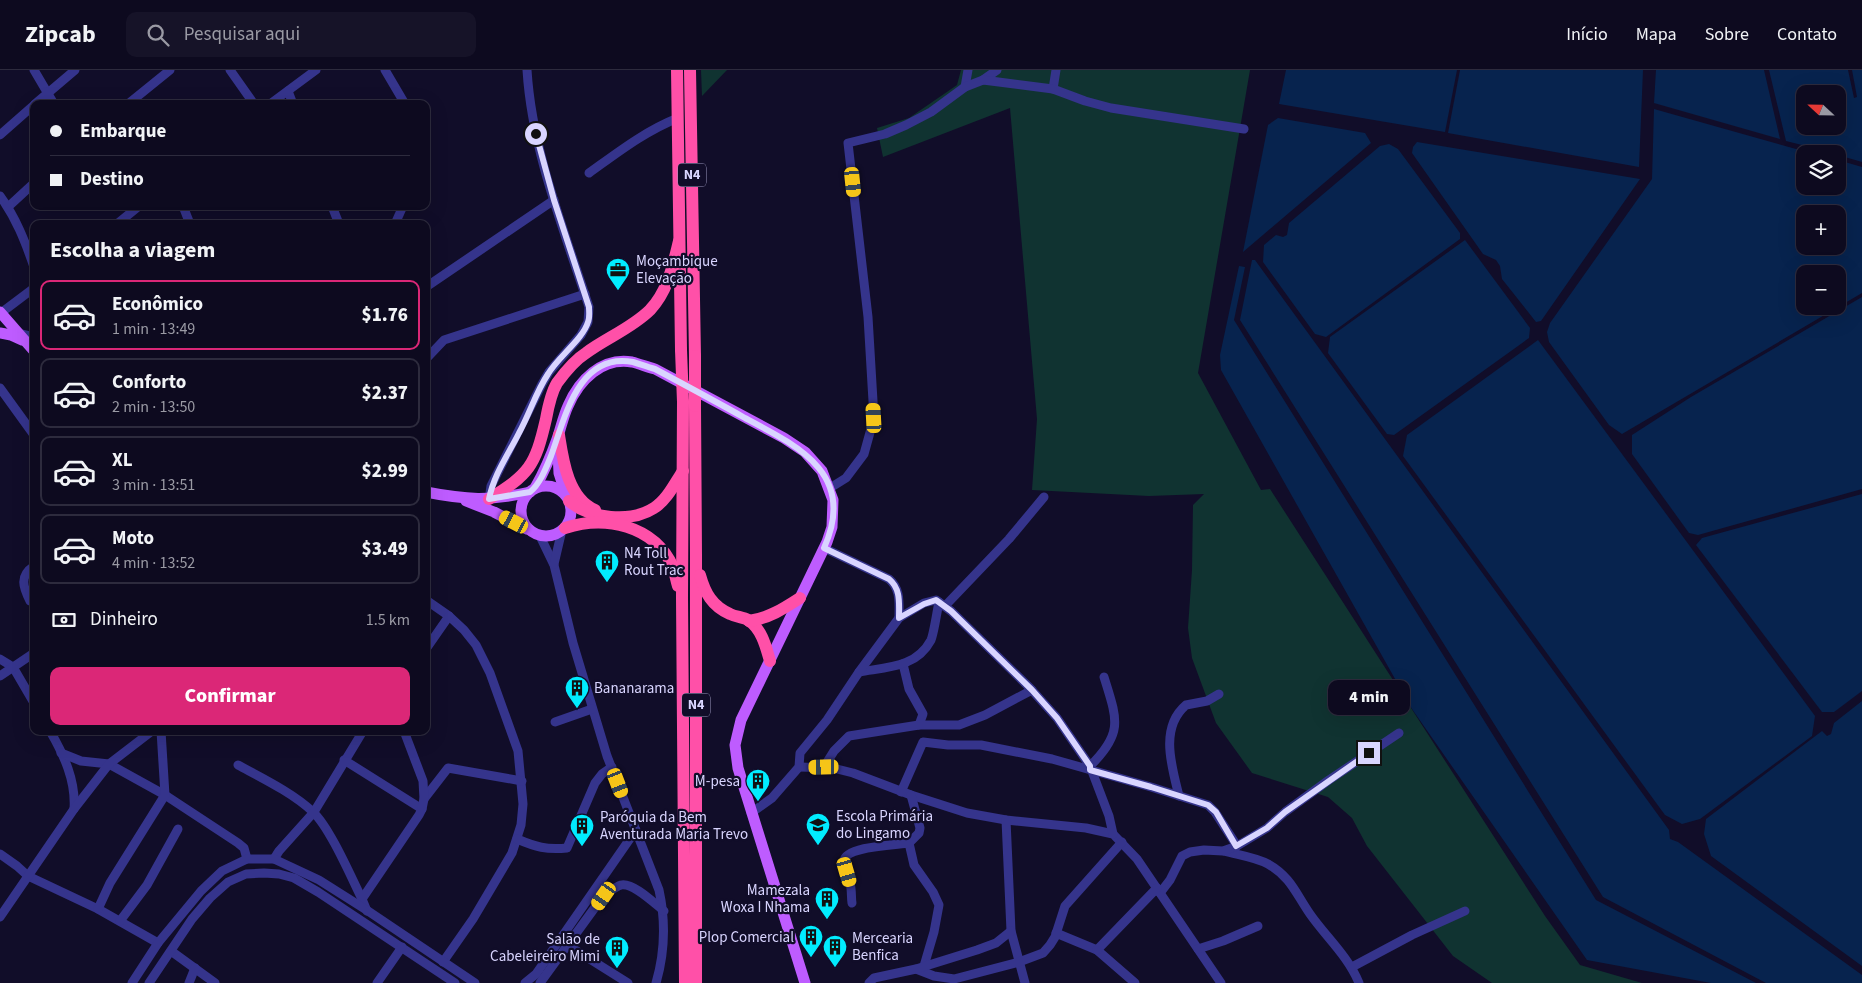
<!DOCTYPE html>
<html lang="pt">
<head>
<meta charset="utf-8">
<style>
	:root { --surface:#0d0a1f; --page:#161328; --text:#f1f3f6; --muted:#9a9aa4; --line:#2d2b3d; --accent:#db2777 }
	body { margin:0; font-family:"Source Sans 3",sans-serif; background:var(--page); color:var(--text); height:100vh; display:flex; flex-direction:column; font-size:19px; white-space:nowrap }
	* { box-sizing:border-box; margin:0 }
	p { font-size:16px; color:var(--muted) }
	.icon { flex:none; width:28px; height:28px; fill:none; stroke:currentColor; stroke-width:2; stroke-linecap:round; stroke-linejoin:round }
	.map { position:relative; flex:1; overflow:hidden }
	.side { position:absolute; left:30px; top:150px; width:400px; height:515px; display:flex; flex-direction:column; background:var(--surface); border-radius:10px; box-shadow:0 5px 20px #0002,0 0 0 1px var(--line) }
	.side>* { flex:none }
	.guide { position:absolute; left:30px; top:30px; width:400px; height:110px; border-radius:10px; box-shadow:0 5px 20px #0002,0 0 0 1px var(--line); display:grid; align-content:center; height:110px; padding:0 20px; background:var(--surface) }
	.needle { width:32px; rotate:292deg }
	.tools { position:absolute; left:1796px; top:15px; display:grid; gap:10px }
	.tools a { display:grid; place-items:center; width:50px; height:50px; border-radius:10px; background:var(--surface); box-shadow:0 5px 20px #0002,0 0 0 1px var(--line); font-size:25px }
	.end { position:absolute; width:22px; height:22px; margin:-11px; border:6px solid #d9d5ff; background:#111; box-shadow:0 0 0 2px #111 }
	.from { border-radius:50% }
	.bubble { position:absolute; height:35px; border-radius:10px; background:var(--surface); box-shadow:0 5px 20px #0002,0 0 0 1px var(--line); font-size:16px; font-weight:800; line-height:35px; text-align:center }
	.car { position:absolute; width:15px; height:30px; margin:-15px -8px; border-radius:6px; box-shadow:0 0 4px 1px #0007; background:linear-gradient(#f5c518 24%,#345 0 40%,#f5c518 0 76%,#345 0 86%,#f5c518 0) }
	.guide b { display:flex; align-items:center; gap:18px; height:48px; font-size:19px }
	.guide b+b { border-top:1px solid var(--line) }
	.guide i { width:12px; height:12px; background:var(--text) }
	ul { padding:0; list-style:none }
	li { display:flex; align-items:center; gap:15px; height:70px; margin:0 10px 8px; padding:0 10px; border:2px solid var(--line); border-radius:10px }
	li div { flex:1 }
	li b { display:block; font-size:19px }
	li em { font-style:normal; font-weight:800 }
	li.current { border-color:var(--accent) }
	li>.icon { width:45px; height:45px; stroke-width:1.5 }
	h2 { padding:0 20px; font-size:22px; line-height:60px }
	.pay { display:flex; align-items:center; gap:12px; height:55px; padding:0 20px; font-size:19px }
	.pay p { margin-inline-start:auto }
	.action { display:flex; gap:10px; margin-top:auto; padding:10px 20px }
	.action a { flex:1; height:58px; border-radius:10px; background:var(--accent); color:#fff; font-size:20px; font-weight:800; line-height:58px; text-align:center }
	header { display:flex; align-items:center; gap:30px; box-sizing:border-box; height:70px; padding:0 25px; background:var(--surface); border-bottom:1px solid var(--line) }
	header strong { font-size:24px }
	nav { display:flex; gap:28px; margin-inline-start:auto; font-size:18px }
	.search { width:350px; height:45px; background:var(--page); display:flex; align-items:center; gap:12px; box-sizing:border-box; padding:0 18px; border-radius:10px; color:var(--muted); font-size:19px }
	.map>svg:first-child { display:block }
</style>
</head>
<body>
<header>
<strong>Zipcab</strong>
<div class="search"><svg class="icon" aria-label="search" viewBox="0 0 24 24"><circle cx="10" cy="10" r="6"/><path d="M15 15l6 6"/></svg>Pesquisar aqui</div>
<nav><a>Início</a><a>Mapa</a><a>Sobre</a><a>Contato</a></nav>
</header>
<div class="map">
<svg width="1862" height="913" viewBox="0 0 1862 913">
	<rect width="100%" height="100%" fill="#110d29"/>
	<g fill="#103331">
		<polygon points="701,0 727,0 702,26"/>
		<polygon points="961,0 1250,0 1198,303 1261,420 1270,419 1545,846 1580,895 1642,913 1492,913 1453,886 1367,776 1352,748 1328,727 1252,703 1216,653 1192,588 1188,558 1192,500 1193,435 1204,424 1149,426 1032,420 1037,349 1010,38 883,87 877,58 909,48 957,15"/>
	</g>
	<g fill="#07234e" fill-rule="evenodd">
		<polygon points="1286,0 1457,0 1445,62 1279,34"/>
		<polygon points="1460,0 1643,0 1639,97 1448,63"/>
		<polygon points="1656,0 1764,0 1780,69 1654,33"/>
		<path d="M1769,0H1848L1854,28L1857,27L1852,0H1862V92L1838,85V84L1786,71ZM1805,24H1838V56H1805Z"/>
		<path d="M1654,39L1814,84H1805V116H1838V90L1862,97V223L1622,364L1609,355L1549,272L1547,262L1550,253L1652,109ZM1805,144H1838V176H1805ZM1805,204H1838V236H1805Z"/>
		<polygon points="1278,48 1365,63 1371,73 1243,182 1268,55"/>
		<polygon points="1417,72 1640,109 1541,251 1536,252 1502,209 1500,196 1496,190 1483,184 1412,83 1413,77"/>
		<polygon points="1389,74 1398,79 1460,163 1460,169 1326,267 1315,264 1263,192 1264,175 1276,165 1283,167 1287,165 1289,153 1380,76"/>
		<polygon points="1465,170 1530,258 1529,268 1394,365 1387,364 1328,283 1330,267"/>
		<polygon points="1252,190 1255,190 1669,760 1670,769 1678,772 1862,905 1862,913 1766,913 1603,827 1240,250"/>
		<polygon points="1239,196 1245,197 1234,250 1596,830 1756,913 1711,913 1587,890 1412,639 1221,300 1220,285"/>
		<polygon points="1862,227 1862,419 1698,465 1689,463 1632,384 1632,365 1691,327"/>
		<polygon points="1538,270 1815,646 1812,666 1700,749 1682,754 1665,745 1403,386 1407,365"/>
		<polygon points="1862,424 1862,621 1834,642 1822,642 1696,475 1702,468"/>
		<polygon points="1862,631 1862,896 1711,786 1704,764 1706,749 1822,661 1827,666 1831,664 1834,653"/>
	</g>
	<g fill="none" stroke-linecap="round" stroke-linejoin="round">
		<g stroke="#35348c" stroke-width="9">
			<polyline points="34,0 54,34"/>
			<polyline points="230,0 254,34"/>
			<polyline points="385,0 405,34"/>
			<polyline points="983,10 997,0"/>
			<polyline points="965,17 968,0"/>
			<polyline points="1053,19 1056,0"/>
			<polyline points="288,21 293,34"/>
			<polyline points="35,34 75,0"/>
			<polyline points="128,34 170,0"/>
			<polyline points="270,34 316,0"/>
			<polyline points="0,65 34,35"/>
			<path d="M589,103C617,83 645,61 678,48"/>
			<path d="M0,126C16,148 25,171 34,197"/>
			<polyline points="183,136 190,154"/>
			<polyline points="332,136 339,154"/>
			<polyline points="8,137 34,113"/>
			<polyline points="117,154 139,136"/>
			<polyline points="395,154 403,136"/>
			<polyline points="426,217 554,130"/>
			<polyline points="1,243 34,218"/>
			<polyline points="17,263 34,267"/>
			<polyline points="426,289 444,270 585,224"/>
			<polyline points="0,318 34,365"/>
			<polyline points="830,418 846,408 864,384 874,348 868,247 848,73 885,64 906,55 931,42 965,17 983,10 1053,19 1085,31 1111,38 1244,59"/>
			<path d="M489,430L491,416L542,314L549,302L581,265L588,252L589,237C564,160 532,81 527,0"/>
			<path d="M540,466L554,495L573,573L607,686L659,820C666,852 665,882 656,913"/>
			<path d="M824,478L889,509C901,519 899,533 899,548"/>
			<polyline points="554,494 562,460"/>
			<polyline points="426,530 449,546 464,560 476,575 490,603 518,681 523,734 521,755 512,783 473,849 443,892"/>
			<path d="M30,531C23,517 19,506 34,496"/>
			<polyline points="945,536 1009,469 1044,427"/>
			<polyline points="426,579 449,546"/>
			<polyline points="0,589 13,597 34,633"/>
			<polyline points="903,594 909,619 923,644 919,655"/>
			<path d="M859,602C887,597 916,598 931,570C934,563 937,541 939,532"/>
			<polyline points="0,606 34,583"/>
			<polyline points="555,652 592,639"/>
			<path d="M50,661C64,685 76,711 74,739"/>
			<polyline points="61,683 81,691 109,694 165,725 238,773 244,778 247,789"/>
			<polyline points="344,690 422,739"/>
			<path d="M238,695C262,708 293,723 313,742C330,758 351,807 362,829"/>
			<path d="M1090,696C1124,663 1117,649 1104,607"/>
			<polyline points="799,697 833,698 853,703 911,725 967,743 1006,750 1086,758 1113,764 1137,789 1221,913"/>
			<polyline points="824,697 834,681 849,666 919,655 959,655 985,645 1032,620"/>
			<polyline points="901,722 923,672 948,675 981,675 1052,689 1151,717 1208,735 1215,742 1237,776"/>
			<path d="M1179,726C1172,697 1159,658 1186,635L1207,631L1219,624"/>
			<polyline points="424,729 448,698 522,711"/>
			<polyline points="751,743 772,728 799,697 800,683 827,650 859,602 899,548 924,533 936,530 951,541 1030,618 1057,648 1090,696 1109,746 1113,764"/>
			<polyline points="1006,750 1011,861 1025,913"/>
			<path d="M517,769C536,777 546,780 567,778L595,713L602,704L612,697"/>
			<polyline points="909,773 914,795 933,822 939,835 934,862 924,896"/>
			<path d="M1224,781C1238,785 1255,787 1268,794C1291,807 1296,824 1310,844C1326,867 1348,886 1359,913"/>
			<polyline points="0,784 17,796 28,806 98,839 158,873"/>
			<polyline points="274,789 279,781 314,742 363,661"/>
			<polyline points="1160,823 1170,810 1182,786 1190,782 1204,780 1223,781 1237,776 1267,758 1285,742 1329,710 1399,663"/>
			<path d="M852,833C851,827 852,820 850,813C848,807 843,797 844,791C845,776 897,775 909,773L919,763L920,758L911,725"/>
			<polyline points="98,839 110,813 165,725 161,661"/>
			<polyline points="367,841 362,829 419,745 422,739 424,729 423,711 404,661"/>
			<polyline points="0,847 74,739 109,694 152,661"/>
			<polyline points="120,851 147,815 178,759"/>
			<polyline points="1056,863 1097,880 1135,913"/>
			<polyline points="569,876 628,913"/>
			<polyline points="1198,879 1223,871 1258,856"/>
			<polyline points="1097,880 1157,818"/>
			<polyline points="171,881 215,913"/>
			<polyline points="1352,897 1412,865 1465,841"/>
			<polyline points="916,899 934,906 954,909 1019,892 1043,883 1050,875 1055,867 1065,836 1122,772"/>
			<polyline points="132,913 158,873 201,821 222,801 247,789 274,789 319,810 368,841 475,913"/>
			<polyline points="149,913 192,849 210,828 228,812 246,804 264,803 279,804 294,808 318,822 455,913"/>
			<polyline points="189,913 195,898"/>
			<polyline points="377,913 402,877"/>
			<polyline points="525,913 536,904 636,760"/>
			<path d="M540,913L604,825C609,822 615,817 621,815C633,812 655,834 664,841"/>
			<polyline points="869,913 874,908 916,899 977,880 996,873 1011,861"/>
		</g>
		<g stroke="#be5cff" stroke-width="11">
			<polyline points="0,242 34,281"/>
			<polyline points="0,263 11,265 22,270"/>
			<polyline points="558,382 559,403 566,425"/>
			<circle cx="546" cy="441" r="25"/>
			<path d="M535,418C544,402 551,386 557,369C561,358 563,347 568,336C579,310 602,287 632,292C640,294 647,297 655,299L784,368L805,382L822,401L833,430L832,457L827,472L741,650L735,675L738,698L805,913"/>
			<path d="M426,422C466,430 490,431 530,422"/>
			<polyline points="466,431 494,442 527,459"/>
		</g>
		<g stroke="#ff50a8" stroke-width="12">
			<polyline points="677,0 681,280"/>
			<polyline points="690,0 695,286"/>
			<polyline points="683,332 682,528 685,913"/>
			<polyline points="695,336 696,484 696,913"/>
			<path d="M559,365C563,391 568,428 595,440"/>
			<path d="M489,429C529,404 535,397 546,349C548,338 551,323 557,313C565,302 575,290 586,283C606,268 632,258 650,240C668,221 673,195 679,171"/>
			<path d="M569,431C590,449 631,453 654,438C667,430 675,413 683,401"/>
			<path d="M565,458C605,445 654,455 673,497C675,503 676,510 678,516"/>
			<path d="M700,505C705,523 712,536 730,544C736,547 743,547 748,550C762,559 766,577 770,591"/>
			<path d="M749,551C769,548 783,539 800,528"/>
		</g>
		<g stroke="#ff50a8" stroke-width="12">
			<polyline points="681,280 683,332"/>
			<polyline points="695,336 695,286"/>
		</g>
	</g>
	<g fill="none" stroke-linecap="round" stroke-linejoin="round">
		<path stroke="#d9d5ff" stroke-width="6" d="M536,64L554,130L589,237C589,241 590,248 588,252C583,269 558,287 548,304C536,322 530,343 519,363C508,385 494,404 489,429L530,422C540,414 546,398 551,386C565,348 578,282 633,292C640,294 647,297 655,299C685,315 715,331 745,348C800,377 857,405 824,478L889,509C901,519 899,533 899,548L924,534L936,530L951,541L1032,620L1057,648L1090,696V700L1151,717L1208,735L1216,742L1236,776L1267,758L1285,742L1369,683"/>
	</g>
	<defs>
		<symbol id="office-pin" viewBox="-11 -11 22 30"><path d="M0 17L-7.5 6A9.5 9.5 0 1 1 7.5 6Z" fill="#01ecff" stroke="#110d29"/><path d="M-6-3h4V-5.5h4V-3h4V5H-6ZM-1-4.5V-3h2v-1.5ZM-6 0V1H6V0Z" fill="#111"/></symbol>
		<symbol id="building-pin" viewBox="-11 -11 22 30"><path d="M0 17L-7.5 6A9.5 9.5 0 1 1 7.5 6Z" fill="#01ecff" stroke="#110d29"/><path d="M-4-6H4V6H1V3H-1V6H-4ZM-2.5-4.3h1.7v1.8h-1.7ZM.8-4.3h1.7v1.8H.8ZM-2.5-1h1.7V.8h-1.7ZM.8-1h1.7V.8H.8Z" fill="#111"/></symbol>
		<symbol id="school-pin" viewBox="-11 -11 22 30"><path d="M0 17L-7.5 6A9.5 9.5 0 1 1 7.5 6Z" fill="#01ecff" stroke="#110d29"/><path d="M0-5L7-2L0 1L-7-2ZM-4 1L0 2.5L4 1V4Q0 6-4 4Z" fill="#111"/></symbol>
	</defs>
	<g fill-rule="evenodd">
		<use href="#office-pin" x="604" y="186" width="28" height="38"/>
		<use href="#building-pin" x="593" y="478" width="28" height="38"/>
		<use href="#building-pin" x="563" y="604" width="28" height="38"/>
		<use href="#building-pin" x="744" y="697" width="28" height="38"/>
		<use href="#school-pin" x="804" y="741" width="28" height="38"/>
		<use href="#building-pin" x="568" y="742" width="28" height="38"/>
		<use href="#building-pin" x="813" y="815" width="28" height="38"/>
		<use href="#building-pin" x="797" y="853" width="28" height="38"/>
		<use href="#building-pin" x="821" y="863" width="28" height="38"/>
		<use href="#building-pin" x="603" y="864" width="28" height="38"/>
	</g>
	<g text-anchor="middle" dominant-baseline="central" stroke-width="4.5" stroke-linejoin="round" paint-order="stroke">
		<g fill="#110d29" stroke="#9d99bf" stroke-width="1">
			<rect x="678" y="93.5" width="28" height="23" rx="4"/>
			<rect x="682" y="623.5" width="28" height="23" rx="4"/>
		</g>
		<g font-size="14" font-weight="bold" fill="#d9d5ff">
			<text x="692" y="105">N4</text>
			<text x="696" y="635">N4</text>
		</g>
		<g font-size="15" fill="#d9d5ff" stroke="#110d29" text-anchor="start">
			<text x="636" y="191">Moçambique<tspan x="636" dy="17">Elevação</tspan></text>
			<text x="624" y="483">N4 Toll<tspan x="624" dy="17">Rout Trac</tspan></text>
			<text x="594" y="618">Bananarama</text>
			<text x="740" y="711" text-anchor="end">M-pesa</text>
			<text x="836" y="746">Escola Primária<tspan x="836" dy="17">do Lingamo</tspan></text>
			<text x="600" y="747">Paróquia da Bem<tspan x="600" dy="17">Aventurada Maria Trevo</tspan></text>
			<text x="810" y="820" text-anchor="end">Mamezala<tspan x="810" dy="17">Woxa I Nhama</tspan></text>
			<text x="794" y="867" text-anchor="end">Plop Comercial</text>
			<text x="852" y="868">Mercearia<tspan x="852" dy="17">Benfica</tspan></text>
			<text x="600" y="869" text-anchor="end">Salão de<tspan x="600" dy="17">Cabeleireiro Mimi</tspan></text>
		</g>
	</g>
</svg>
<div class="tools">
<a><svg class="needle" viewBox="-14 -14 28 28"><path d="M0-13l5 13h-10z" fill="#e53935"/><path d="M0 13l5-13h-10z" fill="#9a9aa4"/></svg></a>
<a><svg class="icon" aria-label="layers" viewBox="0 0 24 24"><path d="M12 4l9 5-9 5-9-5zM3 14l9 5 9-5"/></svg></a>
<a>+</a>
<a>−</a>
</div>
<i class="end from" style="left:536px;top:64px"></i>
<i class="end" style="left:1369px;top:683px"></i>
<div class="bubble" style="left:1328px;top:610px;width:82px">4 min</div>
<i class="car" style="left:853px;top:112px;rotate:174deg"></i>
<i class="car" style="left:874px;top:348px;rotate:357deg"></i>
<i class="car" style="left:514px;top:452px;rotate:297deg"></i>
<i class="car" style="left:824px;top:697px;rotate:269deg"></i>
<i class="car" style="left:618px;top:713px;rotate:159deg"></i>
<i class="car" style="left:847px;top:802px;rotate:164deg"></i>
<i class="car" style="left:604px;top:826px;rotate:215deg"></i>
<div class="guide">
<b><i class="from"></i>Embarque</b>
<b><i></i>Destino</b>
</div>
<section class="side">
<h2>Escolha a viagem</h2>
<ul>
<li class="current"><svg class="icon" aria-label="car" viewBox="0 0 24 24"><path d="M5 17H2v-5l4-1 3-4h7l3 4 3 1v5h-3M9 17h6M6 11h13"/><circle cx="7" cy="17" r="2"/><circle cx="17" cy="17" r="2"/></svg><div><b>Econômico</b><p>1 min · 13:49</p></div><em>$1.76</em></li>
<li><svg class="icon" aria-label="car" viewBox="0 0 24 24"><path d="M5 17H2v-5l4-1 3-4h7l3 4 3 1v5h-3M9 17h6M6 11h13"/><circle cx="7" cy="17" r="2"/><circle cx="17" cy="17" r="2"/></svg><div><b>Conforto</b><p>2 min · 13:50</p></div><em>$2.37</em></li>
<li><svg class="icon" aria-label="car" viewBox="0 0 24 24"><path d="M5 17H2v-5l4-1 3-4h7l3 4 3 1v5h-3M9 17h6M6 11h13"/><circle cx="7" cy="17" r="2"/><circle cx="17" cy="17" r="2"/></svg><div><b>XL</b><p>3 min · 13:51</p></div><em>$2.99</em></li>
<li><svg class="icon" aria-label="car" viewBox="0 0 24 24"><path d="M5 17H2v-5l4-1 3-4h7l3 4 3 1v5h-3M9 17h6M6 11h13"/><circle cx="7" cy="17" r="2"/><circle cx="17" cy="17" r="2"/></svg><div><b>Moto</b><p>4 min · 13:52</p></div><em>$3.49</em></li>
</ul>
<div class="pay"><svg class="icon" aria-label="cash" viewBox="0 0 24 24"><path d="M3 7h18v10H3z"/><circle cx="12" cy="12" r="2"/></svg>Dinheiro<p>1.5 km</p></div>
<div class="action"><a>Confirmar</a></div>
</section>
</div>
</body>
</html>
